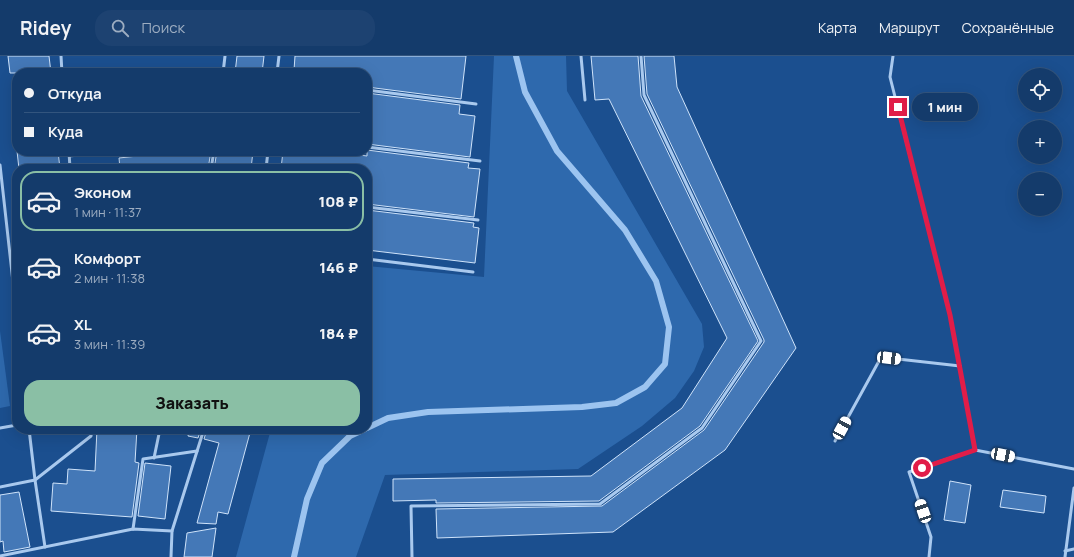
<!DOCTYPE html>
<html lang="ru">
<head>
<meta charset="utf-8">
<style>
	:root { --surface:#143b6b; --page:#1d4271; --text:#f1f3f6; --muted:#9dadc1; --line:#33557e; --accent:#8abfa5 }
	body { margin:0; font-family:Manrope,sans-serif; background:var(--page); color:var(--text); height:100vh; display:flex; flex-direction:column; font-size:15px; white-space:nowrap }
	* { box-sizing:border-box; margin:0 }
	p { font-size:13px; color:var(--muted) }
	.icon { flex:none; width:22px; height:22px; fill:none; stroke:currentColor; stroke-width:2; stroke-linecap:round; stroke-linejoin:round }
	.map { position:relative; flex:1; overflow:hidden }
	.drawer { position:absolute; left:12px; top:108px; width:360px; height:270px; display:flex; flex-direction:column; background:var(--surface); border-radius:16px; box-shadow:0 4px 16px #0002,0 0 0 1px var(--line) }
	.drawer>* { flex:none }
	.guide { position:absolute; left:12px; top:12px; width:360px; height:88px; border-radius:16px; box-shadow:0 4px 16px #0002,0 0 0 1px var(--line); display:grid; align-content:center; height:88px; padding:0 12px; background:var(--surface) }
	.fabs { position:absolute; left:1018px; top:12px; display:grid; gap:8px }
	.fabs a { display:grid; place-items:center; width:44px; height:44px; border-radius:50%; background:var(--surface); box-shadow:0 4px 16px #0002,0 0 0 1px var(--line); font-size:20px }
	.end { position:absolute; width:18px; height:18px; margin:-9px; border:5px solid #e11d48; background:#fff; box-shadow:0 0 0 2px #fff }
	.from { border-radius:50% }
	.bubble { position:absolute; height:28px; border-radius:14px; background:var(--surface); box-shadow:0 4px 16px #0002,0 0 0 1px var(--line); font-size:13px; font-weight:800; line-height:28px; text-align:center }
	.car { position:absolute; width:12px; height:24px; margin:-12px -6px; border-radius:5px; box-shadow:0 0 3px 1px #0007; background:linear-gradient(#fff 24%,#345 0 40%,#fff 0 76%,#345 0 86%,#fff 0) }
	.guide b { display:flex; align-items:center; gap:14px; height:38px; font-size:15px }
	.guide b+b { border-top:1px solid var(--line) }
	.guide i { width:10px; height:10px; background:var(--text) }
	ul { padding:7px 0 0; list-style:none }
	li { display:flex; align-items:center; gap:12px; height:60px; margin:0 8px 6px; padding:0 4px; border:2px solid transparent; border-radius:16px }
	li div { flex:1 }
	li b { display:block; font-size:15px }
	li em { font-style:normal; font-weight:800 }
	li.current { border-color:var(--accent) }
	li>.icon { width:36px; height:36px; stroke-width:1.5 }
	.action { display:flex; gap:8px; margin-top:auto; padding:8px 12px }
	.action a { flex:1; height:46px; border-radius:16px; background:var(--accent); color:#111; font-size:16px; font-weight:800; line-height:46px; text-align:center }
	header { display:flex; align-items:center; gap:24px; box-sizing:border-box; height:56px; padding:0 20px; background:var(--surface); border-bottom:1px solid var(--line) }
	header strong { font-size:19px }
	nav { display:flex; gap:22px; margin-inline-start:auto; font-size:14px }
	.search { width:280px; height:36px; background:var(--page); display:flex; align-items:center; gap:10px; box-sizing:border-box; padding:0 14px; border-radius:16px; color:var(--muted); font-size:15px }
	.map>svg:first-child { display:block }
</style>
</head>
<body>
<header>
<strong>Ridey</strong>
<div class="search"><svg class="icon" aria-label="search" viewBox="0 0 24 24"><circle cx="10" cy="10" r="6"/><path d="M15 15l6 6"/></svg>Поиск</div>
<nav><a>Карта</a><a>Маршрут</a><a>Сохранённые</a></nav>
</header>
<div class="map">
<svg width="1074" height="501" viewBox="0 0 1074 501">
	<rect width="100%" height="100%" fill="#1b4f8f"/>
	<g fill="#2e69ad">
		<polygon points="494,0 566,0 567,35 702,268 704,291 694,315 675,342 642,370 578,413 385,419 356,501 236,501 271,373 367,373 367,210 484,221"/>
		<polygon points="0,275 10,350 0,352"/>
	</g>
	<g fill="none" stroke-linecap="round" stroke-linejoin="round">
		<g stroke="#9cc4f0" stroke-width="6">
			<polyline points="367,372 388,362 428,356 582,351 616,347 645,331 665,308 669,271 656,225 625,174 557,95 525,36 516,0"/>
			<polyline points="294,501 307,443 322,407 350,380 365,373"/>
		</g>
	</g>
	<g fill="#4478b7" stroke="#cfe3fa">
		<polygon points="8,0 49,0 51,17 10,17"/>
		<polygon points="237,0 264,0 262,17 235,17"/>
		<polygon points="295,0 466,0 461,43 367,31 367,17 317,17 294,14"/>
		<polygon points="591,0 638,0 641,40 758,285 700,370 599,445 436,447 436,444 393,445 393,423 591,420 682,352 727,282 609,43 595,44"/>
		<polygon points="644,0 674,0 677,31 796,292 725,394 613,476 437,482 436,453 602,450 704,374 764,286 764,284 647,38"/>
		<polygon points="367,37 460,49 459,58 475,60 470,101 367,88"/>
		<polygon points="367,94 469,107 468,112 480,113 474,161 367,148 367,113 281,113 283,95 329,95 367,100"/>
		<polygon points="17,95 58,95 60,113 19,113"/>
		<polygon points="185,95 211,95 208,113 120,113 119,102"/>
		<polygon points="217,95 253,95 251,113 214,113"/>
		<polygon points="367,154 474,167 473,171 479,172 475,207 367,194"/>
		<polygon points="97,373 137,373 135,406 139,407 132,461 51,455 53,427 67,428 68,413 95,415"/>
		<polygon points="189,373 201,373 198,382 188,380"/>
		<polygon points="207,373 251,373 228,458 218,456 216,468 197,467 219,387 204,383"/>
		<polygon points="145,407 171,410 165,463 138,460"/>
		<polygon points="950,425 971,429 965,467 944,464"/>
		<polygon points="1003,434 1046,440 1044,457 1000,451"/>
		<polygon points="19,436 30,491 4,496 3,485 0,486 0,439"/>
		<polygon points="216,472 212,501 184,501 187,477"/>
	</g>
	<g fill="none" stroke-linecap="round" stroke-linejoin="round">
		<g stroke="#a9c9ee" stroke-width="3">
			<polyline points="61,0 62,17"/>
			<polyline points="581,0 585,44"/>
			<polyline points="893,0 890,21 950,259 975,394 1074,413"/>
			<polyline points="223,17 225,0"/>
			<polyline points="277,17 279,0"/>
			<polyline points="367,34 476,48"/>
			<polyline points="367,91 480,105"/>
			<polyline points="69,95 70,113"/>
			<polyline points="69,100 116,95"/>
			<polyline points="0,109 17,262"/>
			<polyline points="211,113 214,95"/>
			<polyline points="266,113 268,95"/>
			<polyline points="367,151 478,164"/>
			<polyline points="367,203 473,216"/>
			<polyline points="0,372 17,369"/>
			<polyline points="29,373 35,424 45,491"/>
			<polyline points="835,385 879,305 889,302 960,310"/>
			<polyline points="154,402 160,373"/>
			<polyline points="0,431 35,424 91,380 92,373"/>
			<polyline points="133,473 143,403 197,395"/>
			<polyline points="172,475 204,373"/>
			<polyline points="1065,495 1074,493"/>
			<polyline points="0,500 133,473 172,475 171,501"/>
			<polyline points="412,501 411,450 600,448 702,372 761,285 644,39 641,0"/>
			<polyline points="929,501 931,481 909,416 975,394"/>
			<polyline points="1065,501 1074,432"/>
		</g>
	</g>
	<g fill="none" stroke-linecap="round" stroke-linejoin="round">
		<polyline stroke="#e11d48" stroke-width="5" points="898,51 950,259 975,394 922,412"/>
	</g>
</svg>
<div class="fabs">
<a><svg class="icon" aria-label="locate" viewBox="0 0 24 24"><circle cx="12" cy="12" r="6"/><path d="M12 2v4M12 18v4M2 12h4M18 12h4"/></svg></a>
<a>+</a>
<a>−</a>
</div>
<i class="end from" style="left:922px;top:412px"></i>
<i class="end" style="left:898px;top:51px"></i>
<div class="bubble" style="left:912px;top:37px;width:66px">1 мин</div>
<i class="car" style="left:889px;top:302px;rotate:97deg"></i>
<i class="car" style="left:842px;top:372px;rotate:29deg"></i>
<i class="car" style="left:1003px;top:399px;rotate:101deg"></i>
<i class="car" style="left:923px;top:455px;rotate:341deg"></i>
<div class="guide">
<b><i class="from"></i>Откуда</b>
<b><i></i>Куда</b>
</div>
<section class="drawer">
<ul>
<li class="current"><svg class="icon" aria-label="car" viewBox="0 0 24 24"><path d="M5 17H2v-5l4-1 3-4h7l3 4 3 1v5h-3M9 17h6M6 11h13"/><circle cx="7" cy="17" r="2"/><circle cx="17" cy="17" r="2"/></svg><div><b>Эконом</b><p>1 мин · 11:37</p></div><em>108 ₽</em></li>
<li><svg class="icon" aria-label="car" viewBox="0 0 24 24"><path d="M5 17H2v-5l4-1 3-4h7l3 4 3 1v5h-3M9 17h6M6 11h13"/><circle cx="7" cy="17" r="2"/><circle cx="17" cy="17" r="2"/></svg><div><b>Комфорт</b><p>2 мин · 11:38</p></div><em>146 ₽</em></li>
<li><svg class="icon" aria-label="car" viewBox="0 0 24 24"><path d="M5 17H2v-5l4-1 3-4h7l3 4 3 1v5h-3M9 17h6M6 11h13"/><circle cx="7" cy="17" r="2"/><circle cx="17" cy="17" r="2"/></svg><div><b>XL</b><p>3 мин · 11:39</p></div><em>184 ₽</em></li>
</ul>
<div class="action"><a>Заказать</a></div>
</section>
</div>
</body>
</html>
